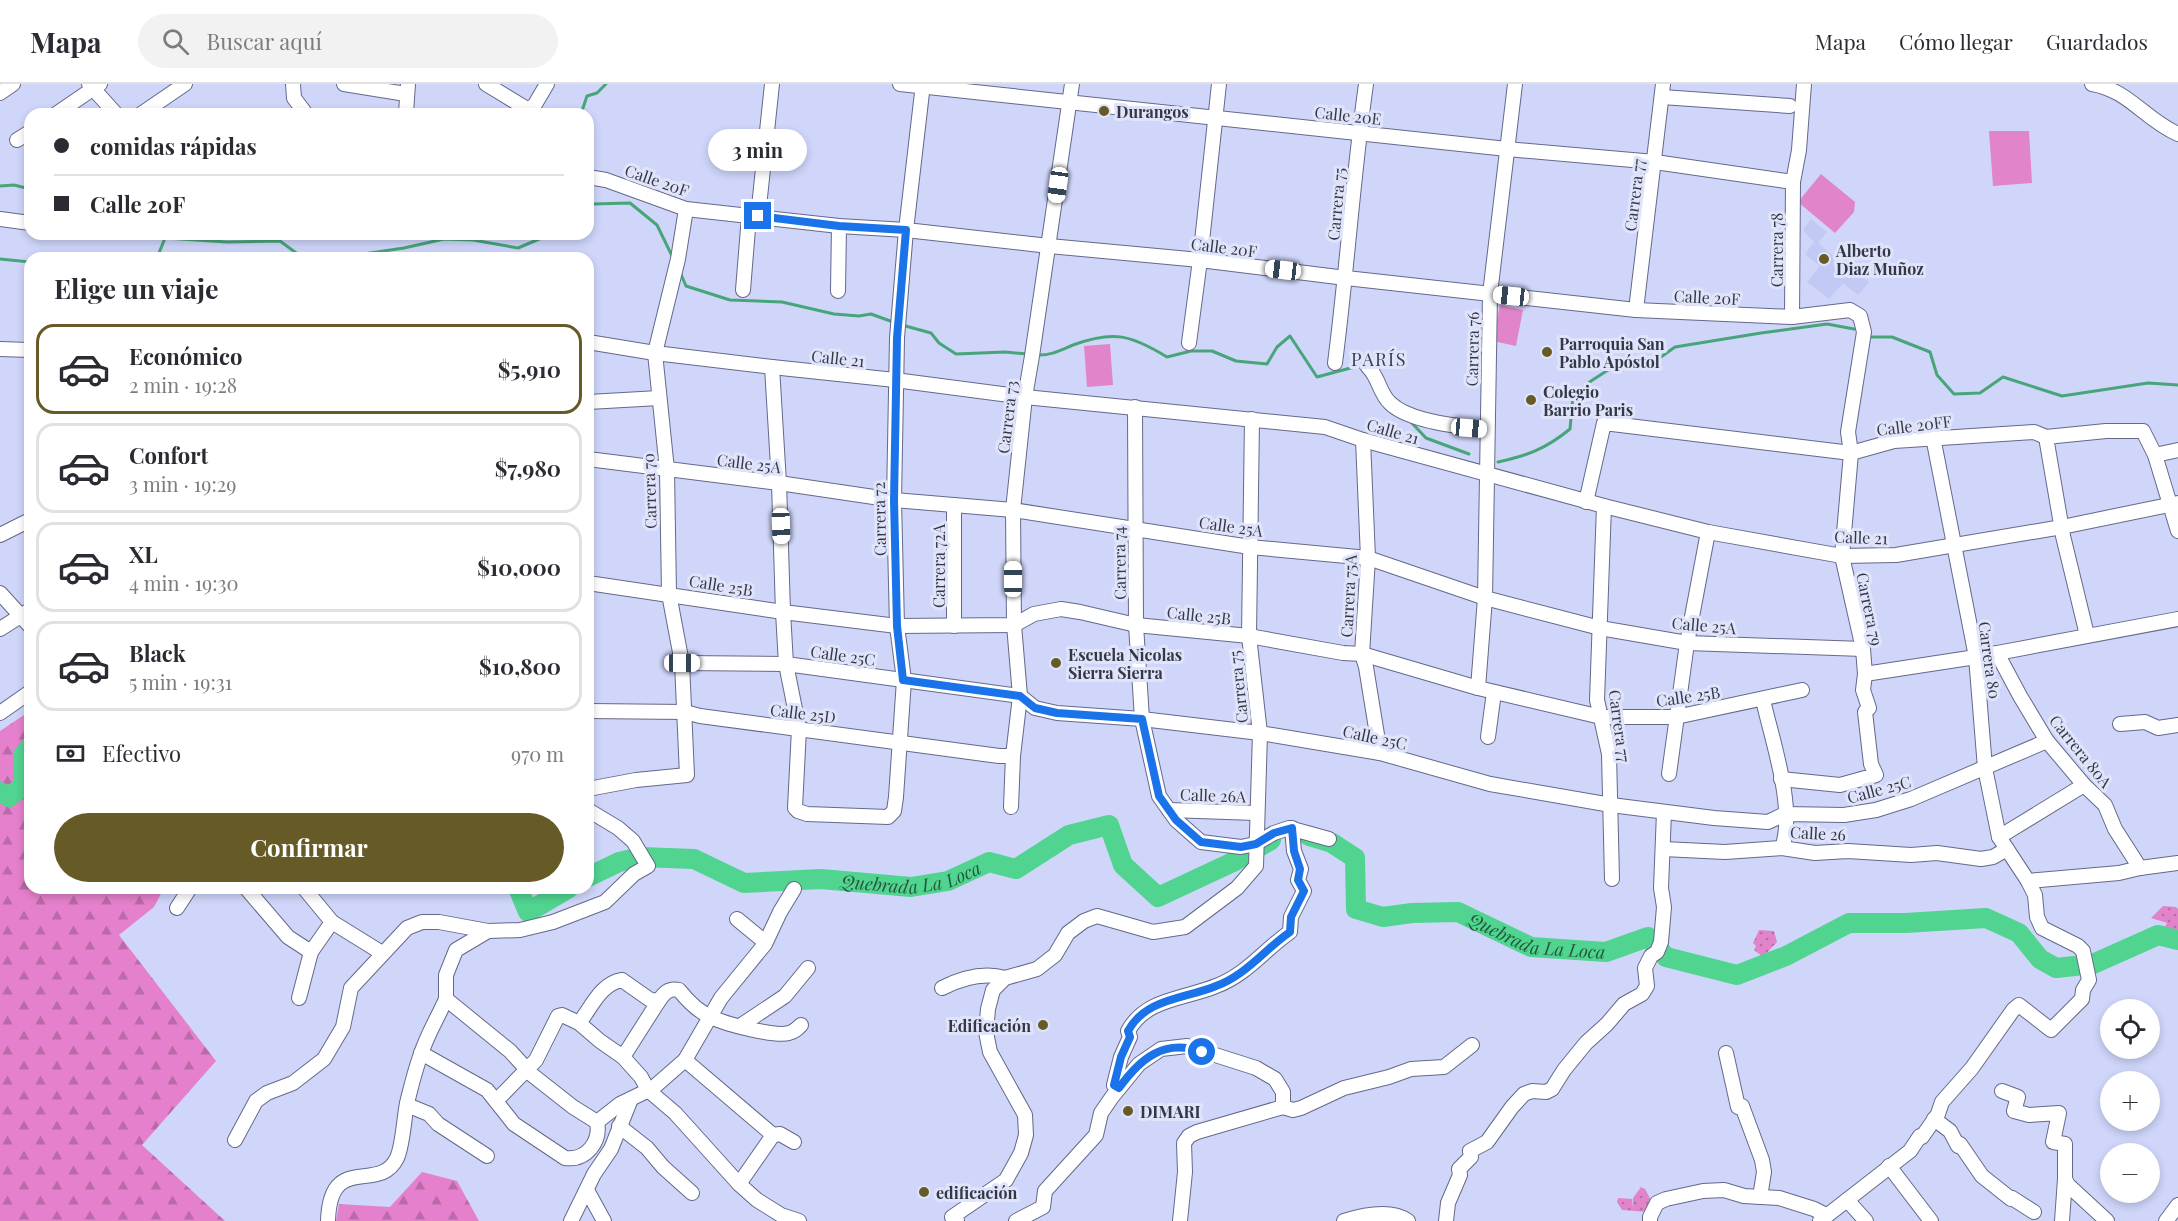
<!DOCTYPE html>
<html lang="es">
<head>
<meta charset="utf-8">
<style>
	:root { --surface:#fff; --page:#f2f2f3; --text:#2b2b33; --muted:#7c7c81; --line:#e1e1e2; --accent:#665b27 }
	body { margin:0; font-family:"Playfair Display",serif; background:var(--page); color:var(--text); height:100vh; display:flex; flex-direction:column; font-size:22px; white-space:nowrap }
	* { box-sizing:border-box; margin:0 }
	p { font-size:20px; color:var(--muted) }
	.icon { flex:none; width:33px; height:33px; fill:none; stroke:currentColor; stroke-width:2; stroke-linecap:round; stroke-linejoin:round }
	.map { position:relative; flex:1; overflow:hidden }
	.drawer { position:absolute; left:24px; top:168px; width:570px; height:642px; display:flex; flex-direction:column; background:var(--surface); border-radius:18px; box-shadow:0 3px 9px #0003 }
	.drawer>* { flex:none }
	.banner { position:absolute; left:24px; top:24px; width:570px; height:132px; border-radius:18px; box-shadow:0 3px 9px #0003; display:grid; align-content:center; height:132px; padding:0 30px; background:var(--surface) }
	.fabs { position:absolute; left:2100px; top:915px; display:grid; gap:12px }
	.fabs a { display:grid; place-items:center; width:60px; height:60px; border-radius:50%; background:var(--surface); box-shadow:0 3px 9px #0003; font-size:30px }
	.end { position:absolute; width:27px; height:27px; margin:-14px; border:8px solid #1a73e8; background:#fff; box-shadow:0 0 0 3px #fff }
	.from { border-radius:50% }
	.bubble { position:absolute; height:42px; border-radius:21px; background:var(--surface); box-shadow:0 3px 9px #0003; font-size:20px; font-weight:700; line-height:42px; text-align:center }
	.car { position:absolute; width:18px; height:36px; margin:-18px -9px; border-radius:8px; box-shadow:0 0 4px 2px #0007; background:linear-gradient(#fff 24%,#345 0 40%,#fff 0 76%,#345 0 86%,#fff 0) }
	.banner b { display:flex; align-items:center; gap:21px; height:57px; font-size:22px }
	.banner b+b { border-top:2px solid var(--line) }
	.banner i { width:15px; height:15px; background:var(--text) }
	ul { padding:0; list-style:none }
	li { display:flex; align-items:center; gap:18px; height:90px; margin:0 12px 9px; padding:0 18px; border:3px solid var(--line); border-radius:18px }
	li div { flex:1 }
	li b { display:block; font-size:22px }
	li em { font-style:normal; font-weight:700 }
	li.selected { border-color:var(--accent) }
	li>.icon { width:54px; height:54px; stroke-width:1.5 }
	h2 { padding:0 30px; font-size:27px; line-height:72px }
	.pay { display:flex; align-items:center; gap:15px; height:66px; padding:0 30px; font-size:22px }
	.pay p { margin-inline-start:auto }
	.cta { display:flex; gap:12px; margin-top:auto; padding:12px 30px }
	.cta a { flex:1; height:69px; border-radius:36px; background:var(--accent); color:#fff; font-size:24px; font-weight:700; line-height:69px; text-align:center }
	header { display:flex; align-items:center; gap:36px; box-sizing:border-box; height:84px; padding:0 30px; background:var(--surface); border-bottom:2px solid var(--line) }
	header strong { font-size:28px }
	nav { display:flex; gap:33px; margin-inline-start:auto; font-size:21px }
	.search { width:420px; height:54px; background:var(--page); display:flex; align-items:center; gap:15px; box-sizing:border-box; padding:0 21px; border-radius:33px; color:var(--muted); font-size:22px }
	.map>svg:first-child { display:block }
</style>
</head>
<body>
<header>
<strong>Mapa</strong>
<div class="search"><svg class="icon" aria-label="search" viewBox="0 0 24 24"><circle cx="10" cy="10" r="6"/><path d="M15 15l6 6"/></svg>Buscar aquí</div>
<nav><a>Mapa</a><a>Cómo llegar</a><a>Guardados</a></nav>
</header>
<div class="map">
<svg width="2178" height="1137" viewBox="0 0 2178 1137">
	<defs>
		<pattern id="grass-dots" width="8" height="8" patternUnits="userSpaceOnUse" patternTransform="scale(1.5)"><rect width="8" height="8" fill="#e284ca"/><path d="M2 2h.1M6 6h.1" fill="none" stroke="#b86da6" stroke-width="1.8" stroke-linecap="round"/></pattern>
		<pattern id="forest-firs" width="22" height="20" patternUnits="userSpaceOnUse" patternTransform="scale(1.5)"><rect width="22" height="20" fill="#e581cc"/><path d="M5 1l3.5 6h-7zM16 11l3.5 6h-7z" fill="#ba6aa7"/></pattern>
	</defs>
	<rect width="100%" height="100%" fill="#cfd6fa"/>
	<polygon fill="#c1c9f4" points="1811,135 1827,148 1818,158 1820,161 1840,177 1846,169 1850,172 1845,179 1869,198 1858,211 1843,199 1829,215 1807,198 1820,182 1805,170 1814,158 1803,146"/>
	<g fill="url(#grass-dots)">
		<polygon points="2163,822 2176,823 2178,825 2178,850 2173,853 2161,850 2167,839 2151,834"/>
		<polygon points="1759,846 1774,847 1777,858 1763,873 1754,866 1756,862 1753,859"/>
		<polygon points="1641,1103 1645,1105 1653,1120 1647,1128 1622,1126 1617,1118 1618,1114 1632,1115 1632,1125 1633,1114"/>
	</g>
	<g fill="url(#forest-firs)">
		<polygon points="30,627 30,804 164,804 154,823 119,851 216,977 142,1061 225,1137 0,1137 0,647"/>
		<polygon points="422,1088 457,1097 479,1137 336,1137 339,1120 390,1123"/>
	</g>
	<g fill="#e284ca">
		<polygon points="1989,47 2029,47 2032,99 1993,102"/>
		<polygon points="1821,90 1855,118 1854,128 1835,149 1798,118"/>
		<polygon points="1500,221 1523,226 1516,262 1493,257"/>
		<polygon points="1110,260 1113,301 1087,303 1084,262"/>
	</g>
	<g fill="none" stroke-linecap="round" stroke-linejoin="round">
		<g stroke="#48a579" stroke-width="3">
			<polyline points="581,30 587,12 597,9 606,0"/>
			<polyline points="0,102 14,101 30,105"/>
			<polyline points="588,124 592,120 630,119 657,141 673,174"/>
			<polyline points="157,174 165,154 227,158 280,157 303,174"/>
			<polyline points="336,174 404,164 444,155 473,156 518,164 551,150"/>
			<polyline points="0,175 30,178"/>
			<polyline points="680,188 686,202 730,216 782,218 834,230 859,232 871,230 893,238"/>
			<polyline points="902,241 931,249 939,259 956,270 1005,268 1027,270"/>
			<polyline points="1868,253 1892,253 1930,268 1937,291 1954,310 1980,309 2003,293 2062,312 2148,299 2178,301"/>
			<path d="M1037,271C1050,272 1061,266 1073,261C1114,246 1131,251 1167,273L1191,267H1212L1236,277L1267,280L1277,263L1290,252L1317,293L1358,282L1365,287"/>
			<polyline points="1410,337 1426,354 1469,370"/>
			<path d="M1498,378C1527,372 1547,364 1570,345L1573,312L1591,297L1622,277L1654,278L1675,263L1761,249L1827,240L1854,245"/>
		</g>
		<g stroke="#50d48f" stroke-width="20">
			<polyline points="0,708 9,713 24,701 23,671 30,663"/>
			<path id="s1" d="M1309,752L1332,759L1355,774L1356,825L1383,833L1412,829L1458,828L1531,863L1606,868L1648,853L1666,873L1737,891L1786,872L1849,839H1905L1986,834L2019,849L2040,875L2056,884L2093,880L2158,851L2178,856"/>
			<path id="s2" d="M588,793L619,778L641,773L694,775L744,799L821,795L911,803L948,797L989,778L1016,785L1069,751L1109,741L1123,781L1158,813L1233,778L1271,756"/>
			<polyline points="518,804 528,828 569,804"/>
		</g>
		<defs>
			<g id="minor">
				<polyline points="89,0 116,30"/>
				<polyline points="293,0 294,14 306,30"/>
				<polyline points="344,0 406,10"/>
				<polyline points="486,0 527,25 534,22 547,0"/>
				<polyline points="900,0 1507,65 1655,78 1793,98"/>
				<path d="M2092,0C2129,6 2145,36 2178,50"/>
				<polyline points="0,9 13,0"/>
				<polyline points="1662,13 1790,22"/>
				<polyline points="406,29 408,0"/>
				<polyline points="56,30 100,0"/>
				<polyline points="141,30 185,0"/>
				<polyline points="17,56 30,48"/>
				<polyline points="588,93 606,96 686,125 839,142 906,146 1049,162 1200,176 1346,194 1636,226 1792,233 1850,226 1860,232 1864,248 1848,348 1851,369 1842,472 1863,565 1865,590 1863,606 1869,624 1865,628 1871,680 1876,691 1840,701 1781,695"/>
				<polyline points="758,132 772,0"/>
				<polyline points="0,135 30,139"/>
				<polyline points="743,206 749,132"/>
				<polyline points="838,207 839,142"/>
				<polyline points="1636,226 1663,0"/>
				<polyline points="1792,233 1793,98 1799,66 1804,0"/>
				<polyline points="588,258 655,269 772,283 895,296 1025,313 1325,343 1363,356 1604,422 1708,448 1842,472 1896,471 2062,443 2178,419"/>
				<polyline points="1189,259 1200,176 1219,0"/>
				<polyline points="0,265 30,266"/>
				<path d="M1335,279C1347,186 1353,93 1366,0"/>
				<polyline points="772,283 779,399 783,528 786,580 799,645 795,724 798,727 807,730 888,733 894,727 896,713 904,596 897,542 894,416 897,254 906,146 923,0"/>
				<path d="M1368,283C1379,293 1379,309 1390,319C1409,338 1461,343 1487,345"/>
				<polyline points="588,318 659,314"/>
				<polyline points="1135,323 1136,541 1142,635 1159,712 1176,736 1201,758 1241,763 1255,760 1274,749 1289,744 1329,755"/>
				<polyline points="2046,353 2063,452 2087,551"/>
				<polyline points="1363,356 1368,474 1362,570 1366,583 1380,669"/>
				<polyline points="2155,371 2178,366"/>
				<polyline points="588,375 779,399 894,416 1013,426 1250,463 1368,474 1485,514 1600,544 1687,559 1863,565"/>
				<polyline points="1586,418 1604,339 1851,369 1894,357 2034,348 2046,353 2106,347 2143,347 2155,371 2178,447"/>
				<polyline points="954,421 954,542"/>
				<polyline points="1604,422 1597,616 1609,670 1612,795"/>
				<polyline points="0,451 30,436"/>
				<polyline points="588,499 783,528 897,542 1014,541 1034,530 1061,525 1080,528 1136,541 1249,552 1343,569 1362,570 1478,604 1601,633 1676,633 1802,606"/>
				<polyline points="0,509 30,542"/>
				<polyline points="0,545 30,526"/>
				<polyline points="1997,569 2020,612 2047,657 2084,701 2105,721 2115,745 2140,784"/>
				<polyline points="682,579 786,580 1020,612 1035,624 1057,629 1142,635 1260,649 1380,669 1490,700 1611,721 1714,734 1768,738 1785,730 1844,731 1876,726 1911,715 2047,657"/>
				<polyline points="1865,590 1976,573 2178,535"/>
				<polyline points="1478,604 1485,514 1490,210 1515,0"/>
				<path d="M1763,616C1772,656 1796,725 1782,764"/>
				<polyline points="588,627 685,628 700,632 999,672 1013,672"/>
				<polyline points="0,629 30,608"/>
				<polyline points="2120,640 2145,638 2158,644 2178,641"/>
				<polyline points="1488,653 1494,608"/>
				<polyline points="1669,690 1687,559 1708,448"/>
				<polyline points="588,705 636,696 687,691 682,579 669,510 667,386 655,269 678,175 686,125"/>
				<polyline points="1011,723 1013,672 1020,612 1014,541 1013,426 1025,313 1032,272 1072,0"/>
				<polyline points="588,726 618,744 633,757 648,782 634,790 605,818 553,838 520,846 488,847 456,866 446,891 446,915 510,967 531,990 573,1023 597,1038 620,1020 653,1004 685,976 721,914 765,860 780,828 794,805"/>
				<polyline points="1169,726 1256,729"/>
				<polyline points="1999,753 2084,701"/>
				<polyline points="1663,765 1725,768 1782,764 1815,769 1848,767 1911,771 1937,769 1981,775 1993,773 2007,765"/>
				<polyline points="2028,797 2119,789 2140,784 2178,779"/>
				<polyline points="246,804 288,853 311,868 332,838"/>
				<polyline points="304,804 332,838 382,869"/>
				<polyline points="177,824 190,804"/>
				<polyline points="737,835 765,858"/>
				<path d="M942,904C962,894 984,888 1005,894"/>
				<polyline points="299,914 311,868"/>
				<polyline points="658,918 623,973 641,993 648,1006 675,1029 739,1100 757,1116 781,1131 799,1137"/>
				<polyline points="579,939 600,957 623,973"/>
				<polyline points="740,942 785,912 808,884"/>
				<path d="M421,969L487,1006L514,1040L565,1074C587,1077 601,1057 597,1038"/>
				<polyline points="1726,969 1738,1023 1742,1022 1762,1076 1764,1088 1760,1113"/>
				<polyline points="685,976 773,1051 739,1100"/>
				<path d="M1119,1004L1114,1001L1121,973L1130,953L1128,947C1146,914 1185,915 1216,902C1246,891 1264,866 1290,848L1291,833L1304,807L1298,796L1301,785L1294,767L1292,744"/>
				<polyline points="2002,1007 2018,1013 2014,1027 2029,1031 2059,1029 2053,1058 2065,1060 2065,1095 2068,1101 2107,1137"/>
				<path d="M496,1017L536,976L558,932L562,931L579,939C591,924 601,899 622,896L649,915L658,918C664,909 668,904 679,906C687,916 699,928 711,933C725,940 775,953 789,949C794,948 797,945 801,941"/>
				<polyline points="407,1021 429,1030 438,1040 487,1072"/>
				<polyline points="1283,1023 1293,1026 1301,1024 1344,1004 1389,993 1411,985 1444,983 1472,961"/>
				<polyline points="1934,1035 1950,1047 1958,1062 1960,1060 1982,1092 2011,1115 2012,1114 2034,1128"/>
				<polyline points="619,1042 647,1064 663,1083 692,1109"/>
				<polyline points="773,1051 780,1050 794,1058"/>
				<polyline points="235,1056 256,1017 267,1009 293,999 324,975 343,943 351,904 407,844 422,838 439,838 488,847"/>
				<polyline points="1889,1082 1931,1137"/>
				<polyline points="587,1106 604,1137"/>
				<polyline points="1847,1116 1866,1137"/>
				<path d="M328,1137C330,1067 379,1111 397,1074C403,1061 404,1034 407,1019C411,1003 415,986 421,970C427,951 438,933 446,915"/>
				<polyline points="571,1137 594,1090 611,1065 631,1015"/>
				<polyline points="957,1137 952,1133 1006,1096 1021,1069 1026,1051 1025,1031 990,968 986,948 988,925 993,906 1005,894 1037,885 1055,871 1068,849 1084,837 1097,832 1153,848 1185,843 1237,804 1256,782 1260,649 1249,552 1252,335"/>
				<polyline points="1016,1137 1043,1123 1045,1107 1096,1051 1101,1029 1112,1013 1139,980 1161,965 1187,962 1256,984 1275,995 1283,1008 1283,1023 1197,1048 1189,1052 1184,1059 1185,1088 1180,1137"/>
				<path d="M1344,1137C1363,1131 1391,1125 1408,1137"/>
				<polyline points="1446,1137 1448,1119 1460,1091 1459,1085 1471,1073 1470,1067 1487,1058 1512,1023 1524,1010 1532,1007 1546,1008 1552,1005 1564,986 1586,959 1607,940 1624,920 1642,910 1647,902 1645,884 1651,872 1657,868 1661,858 1664,823 1661,804 1664,728"/>
				<polyline points="1650,1137 1650,1133 1657,1119 1666,1115 1703,1107 1724,1106 1744,1112 1779,1114 1814,1125 1826,1131"/>
				<polyline points="1820,1137 1910,1067 1920,1052 1922,1053 1938,1030 1942,1018 1972,984 2013,926 2019,921 2051,946 2082,915 2083,906 2089,896 2083,867 2078,862 2042,844 2037,833 2035,811 2028,797 1999,753 1985,684 1976,573 1933,353"/>
				<polyline points="2062,1137 2065,1095"/>
				<polyline points="2166,1137 2178,1121"/>
			</g>
		</defs>
		<use href="#minor" stroke="#646989" stroke-width="16"/>
		<use href="#minor" stroke="#fff" stroke-width="14"/>
	</g>
	<g fill="none" stroke-linecap="round" stroke-linejoin="round">
		<path stroke="#1a73e8" stroke-width="8" d="M758,132L839,142L906,146L897,254L894,416L897,542L903,596L1020,612L1035,624L1057,629L1142,635L1159,712L1176,736L1201,758L1241,763L1256,760L1274,749L1292,744L1294,767L1300,785L1298,796L1304,807L1291,833L1290,848C1264,866 1246,891 1216,902C1185,915 1146,914 1128,947L1130,953L1121,973L1114,1001L1119,1004C1140,975 1164,954 1202,968"/>
	</g>
	<g fill="#665b27" stroke="#e0e4fa" stroke-width="2">
		<circle cx="1104" cy="27" r="6"/>
		<circle cx="1824" cy="175" r="6"/>
		<circle cx="1547" cy="268" r="6"/>
		<circle cx="1531" cy="316" r="6"/>
		<circle cx="1056" cy="579" r="6"/>
		<circle cx="1043" cy="941" r="6"/>
		<circle cx="1128" cy="1027" r="6"/>
		<circle cx="924" cy="1108" r="6"/>
	</g>
	<g text-anchor="middle" dominant-baseline="central" stroke-width="6" stroke-linejoin="round" paint-order="stroke">
		<g font-size="16" font-weight="bold" fill="#343745" stroke="#e0e4fa" text-anchor="start">
			<text x="1116" y="27">Durangos</text>
			<text x="1836" y="166">Alberto<tspan x="1836" dy="18">Diaz Muñoz</tspan></text>
			<text x="1559" y="259">Parroquia San<tspan x="1559" dy="18">Pablo Apóstol</tspan></text>
			<text x="1543" y="307">Colegio<tspan x="1543" dy="18">Barrio Paris</tspan></text>
			<text x="1068" y="570">Escuela Nicolas<tspan x="1068" dy="18">Sierra Sierra</tspan></text>
			<text x="1031" y="941" text-anchor="end">Edificación</text>
			<text x="1140" y="1027">DIMARI</text>
			<text x="936" y="1108">edificación</text>
		</g>
		<g font-size="16" fill="#343745" stroke="#e0e4fa">
			<text transform="translate(1348 31) rotate(6)">Calle 20E</text>
			<text transform="translate(657 96) rotate(19)">Calle 20F</text>
			<text transform="translate(1634 111) rotate(-83)">Carrera 77</text>
			<text transform="translate(1336 120) rotate(-85)">Carrera 75</text>
			<text transform="translate(1224 163) rotate(7)">Calle 20F</text>
			<text transform="translate(1776 166) rotate(-90)">Carrera 78</text>
			<text transform="translate(1707 213) rotate(3)">Calle 20F</text>
			<text transform="translate(1472 265) rotate(-89)">Carrera 76</text>
			<text transform="translate(838 274) rotate(6)">Calle 21</text>
			<text transform="translate(1007 333) rotate(-83)">Carrera 73</text>
			<text transform="translate(1914 341) rotate(-7)">Calle 20FF</text>
			<text transform="translate(1393 347) rotate(16)">Calle 21</text>
			<text transform="translate(749 379) rotate(7)">Calle 25A</text>
			<text transform="translate(649 407) rotate(-92)">Carrera 70</text>
			<text transform="translate(879 435) rotate(-91)">Carrera 72</text>
			<text transform="translate(1231 442) rotate(8)">Calle 25A</text>
			<text transform="translate(1861 453) rotate(2)">Calle 21</text>
			<text transform="translate(1119 479) rotate(-91)">Carrera 74</text>
			<text transform="translate(938 482) rotate(-90)">Carrera 72A</text>
			<text transform="translate(721 501) rotate(9)">Calle 25B</text>
			<text transform="translate(1348 512) rotate(-87)">Carrera 75A</text>
			<text transform="translate(1870 525) rotate(78)">Carrera 79</text>
			<text transform="translate(1199 531) rotate(6)">Calle 25B</text>
			<text transform="translate(1704 541) rotate(5)">Calle 25A</text>
			<text transform="translate(843 571) rotate(8)">Calle 25C</text>
			<text transform="translate(1990 576) rotate(82)">Carrera 80</text>
			<text transform="translate(1238 603) rotate(-96)">Carrera 75</text>
			<text transform="translate(1688 612) rotate(-8)">Calle 25B</text>
			<text transform="translate(803 629) rotate(7)">Calle 25D</text>
			<text transform="translate(1620 642) rotate(82)">Carrera 77</text>
			<text transform="translate(1375 653) rotate(12)">Calle 25C</text>
			<text transform="translate(2081 667) rotate(51)">Carrera 80A</text>
			<text transform="translate(1879 705) rotate(-15)">Calle 25C</text>
			<text transform="translate(1213 711) rotate(2)">Calle 26A</text>
			<text transform="translate(1818 749) rotate(3)">Calle 26</text>
		</g>
		<g font-size="18" letter-spacing="1.5" fill="#393e5b" stroke="#e0e4fa">
			<text x="1379" y="275">PARÍS</text>
		</g>
		<g font-size="18" font-style="italic" fill="#23573b" stroke="#e0e4fa">
			<text stroke="none"><textPath href="#s2" startOffset="334">Quebrada La Loca</textPath></text>
			<text stroke="none"><textPath href="#s1" startOffset="290">Quebrada La Loca</textPath></text>
		</g>
	</g>
</svg>
<div class="fabs">
<a><svg class="icon" aria-label="locate" viewBox="0 0 24 24"><circle cx="12" cy="12" r="6"/><path d="M12 2v4M12 18v4M2 12h4M18 12h4"/></svg></a>
<a>+</a>
<a>−</a>
</div>
<i class="end from" style="left:1202px;top:968px"></i>
<i class="end" style="left:758px;top:132px"></i>
<div class="bubble" style="left:708px;top:45px;width:99px">3 min</div>
<i class="car" style="left:1058px;top:101px;rotate:188deg"></i>
<i class="car" style="left:1283px;top:186px;rotate:277deg"></i>
<i class="car" style="left:1511px;top:212px;rotate:276deg"></i>
<i class="car" style="left:1469px;top:344px;rotate:95deg"></i>
<i class="car" style="left:781px;top:442px;rotate:178deg"></i>
<i class="car" style="left:1013px;top:495px;rotate:0deg"></i>
<i class="car" style="left:682px;top:579px;rotate:90deg"></i>
<div class="banner">
<b><i class="from"></i>comidas rápidas</b>
<b><i></i>Calle 20F</b>
</div>
<section class="drawer">
<h2>Elige un viaje</h2>
<ul>
<li class="selected"><svg class="icon" aria-label="car" viewBox="0 0 24 24"><path d="M5 17H2v-5l4-1 3-4h7l3 4 3 1v5h-3M9 17h6M6 11h13"/><circle cx="7" cy="17" r="2"/><circle cx="17" cy="17" r="2"/></svg><div><b>Económico</b><p>2 min · 19:28</p></div><em>$5,910</em></li>
<li><svg class="icon" aria-label="car" viewBox="0 0 24 24"><path d="M5 17H2v-5l4-1 3-4h7l3 4 3 1v5h-3M9 17h6M6 11h13"/><circle cx="7" cy="17" r="2"/><circle cx="17" cy="17" r="2"/></svg><div><b>Confort</b><p>3 min · 19:29</p></div><em>$7,980</em></li>
<li><svg class="icon" aria-label="car" viewBox="0 0 24 24"><path d="M5 17H2v-5l4-1 3-4h7l3 4 3 1v5h-3M9 17h6M6 11h13"/><circle cx="7" cy="17" r="2"/><circle cx="17" cy="17" r="2"/></svg><div><b>XL</b><p>4 min · 19:30</p></div><em>$10,000</em></li>
<li><svg class="icon" aria-label="car" viewBox="0 0 24 24"><path d="M5 17H2v-5l4-1 3-4h7l3 4 3 1v5h-3M9 17h6M6 11h13"/><circle cx="7" cy="17" r="2"/><circle cx="17" cy="17" r="2"/></svg><div><b>Black</b><p>5 min · 19:31</p></div><em>$10,800</em></li>
</ul>
<div class="pay"><svg class="icon" aria-label="cash" viewBox="0 0 24 24"><path d="M3 7h18v10H3z"/><circle cx="12" cy="12" r="2"/></svg>Efectivo<p>970 m</p></div>
<div class="cta"><a>Confirmar</a></div>
</section>
</div>
</body>
</html>
